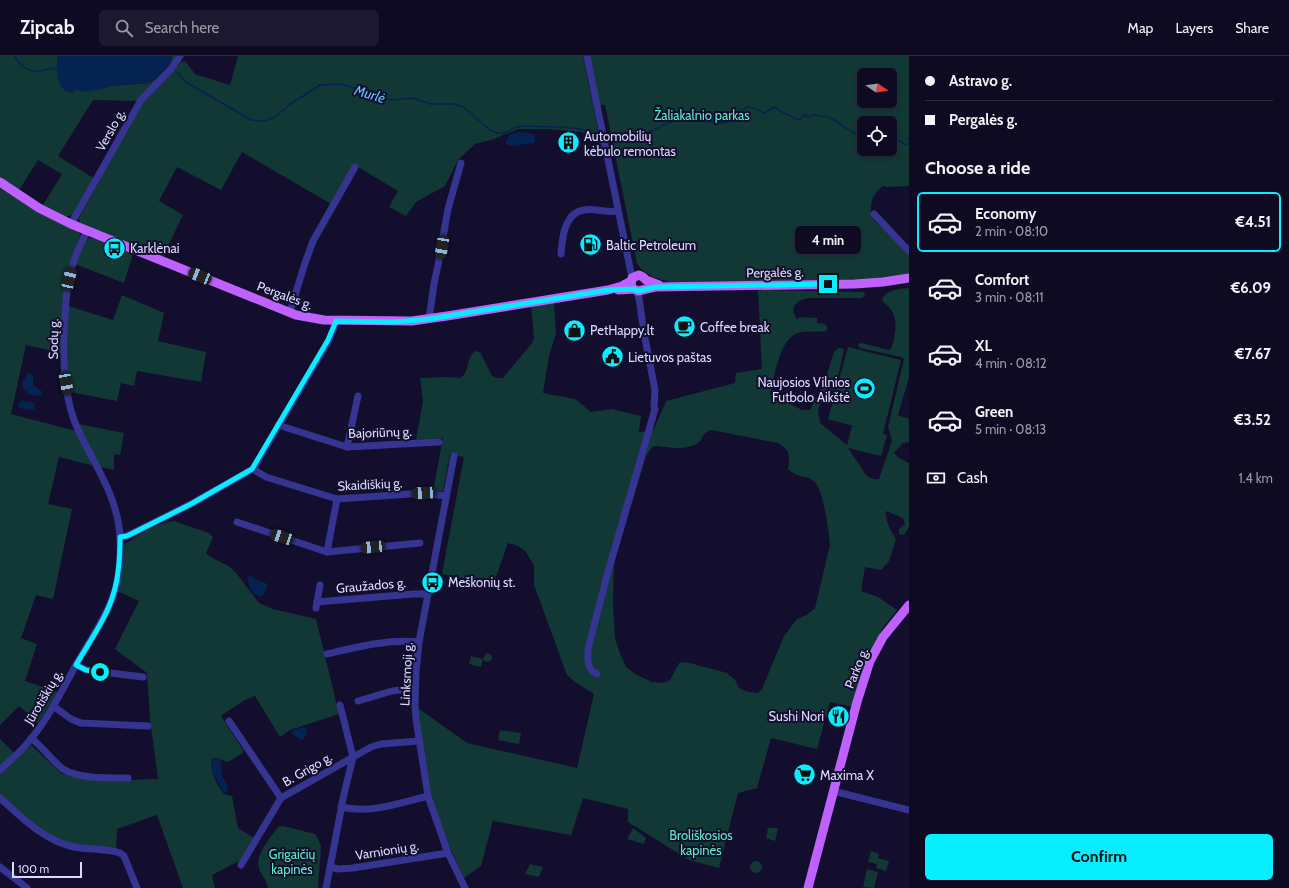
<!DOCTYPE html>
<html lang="en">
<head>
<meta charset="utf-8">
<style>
	:root { --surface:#0e0a22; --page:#1c182f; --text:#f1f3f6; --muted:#9b9aa5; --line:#2e2b40; --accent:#06eeff }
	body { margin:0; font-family:Cabin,sans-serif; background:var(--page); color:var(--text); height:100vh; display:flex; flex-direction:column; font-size:15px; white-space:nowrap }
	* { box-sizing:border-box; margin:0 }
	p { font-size:13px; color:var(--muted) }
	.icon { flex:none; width:22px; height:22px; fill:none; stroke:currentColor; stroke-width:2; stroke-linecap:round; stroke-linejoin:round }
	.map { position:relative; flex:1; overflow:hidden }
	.side { display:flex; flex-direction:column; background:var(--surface); width:380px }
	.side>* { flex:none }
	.banner { display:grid; align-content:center; height:88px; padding:0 16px; background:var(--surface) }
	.needle { width:26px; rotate:103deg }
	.controls { position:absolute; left:857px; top:12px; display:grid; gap:8px }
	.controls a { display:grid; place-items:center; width:40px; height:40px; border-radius:6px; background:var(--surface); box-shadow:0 2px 6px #0003,0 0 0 1px var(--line); font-size:20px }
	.scale { position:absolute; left:12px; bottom:10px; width:70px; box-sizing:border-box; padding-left:4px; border:2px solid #dddaff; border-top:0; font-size:11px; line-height:14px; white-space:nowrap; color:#dddaff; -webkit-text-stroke:3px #130e2d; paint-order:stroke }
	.end { position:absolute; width:18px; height:18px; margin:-9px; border:5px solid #06eeff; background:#111; box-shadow:0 0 0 2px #111 }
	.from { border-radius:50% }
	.bubble { position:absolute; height:28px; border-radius:6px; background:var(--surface); box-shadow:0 2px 6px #0003,0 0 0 1px var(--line); font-size:13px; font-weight:700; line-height:28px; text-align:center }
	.car { position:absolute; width:12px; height:24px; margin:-12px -6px; border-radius:5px; box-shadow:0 0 3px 1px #0007; background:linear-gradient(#222 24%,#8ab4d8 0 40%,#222 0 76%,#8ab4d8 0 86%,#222 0) }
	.banner b { display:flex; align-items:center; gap:14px; height:38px; font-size:15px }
	.banner b+b { border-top:1px solid var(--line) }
	.banner i { width:10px; height:10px; background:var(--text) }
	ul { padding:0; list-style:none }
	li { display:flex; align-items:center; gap:12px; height:60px; margin:0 8px 6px; padding:0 8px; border:2px solid transparent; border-radius:6px }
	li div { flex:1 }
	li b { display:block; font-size:15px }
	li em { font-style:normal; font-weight:700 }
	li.selected { border-color:var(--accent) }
	li>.icon { width:36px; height:36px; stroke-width:1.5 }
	h2 { padding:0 16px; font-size:18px; line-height:48px }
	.pay { display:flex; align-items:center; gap:10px; height:44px; padding:0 16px; font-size:15px }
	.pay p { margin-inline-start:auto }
	.primary-button { display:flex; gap:8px; margin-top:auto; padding:8px 16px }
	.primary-button a { flex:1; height:46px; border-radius:6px; background:var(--accent); color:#111; font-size:16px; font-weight:700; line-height:46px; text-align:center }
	header { display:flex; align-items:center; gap:24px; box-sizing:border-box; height:56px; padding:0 20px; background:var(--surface); border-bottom:1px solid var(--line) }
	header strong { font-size:19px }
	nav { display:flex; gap:22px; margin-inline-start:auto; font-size:14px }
	.search { width:280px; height:36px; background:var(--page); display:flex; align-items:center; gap:10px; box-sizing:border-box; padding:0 14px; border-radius:6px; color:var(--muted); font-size:15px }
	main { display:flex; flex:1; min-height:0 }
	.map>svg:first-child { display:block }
</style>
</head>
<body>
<header>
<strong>Zipcab</strong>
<div class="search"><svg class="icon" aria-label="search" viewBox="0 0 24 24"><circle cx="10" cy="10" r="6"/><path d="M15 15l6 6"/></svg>Search here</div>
<nav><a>Map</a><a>Layers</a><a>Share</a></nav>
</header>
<main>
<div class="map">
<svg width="909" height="832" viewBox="0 0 909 832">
	<rect width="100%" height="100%" fill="#130e2d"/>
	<g fill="#113835" fill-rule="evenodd">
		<path d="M0,0H58C55,18 62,23 72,36L76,34L106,32L109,30L149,27L172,3L171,0H178L137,45L93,44L58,100L95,123L75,157C64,166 54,155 43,149L62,118L38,104L19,134L0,122Z"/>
		<polygon points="238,0 583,0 601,89 582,76 545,73 518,73 494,83 475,88 458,104 445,130 416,146 406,160 389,151 398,135 353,108 331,148 242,96 221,134 177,111 159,145 183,159 163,200 142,190 136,190 80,167 79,162 138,54 147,40 168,21 181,6 185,5 195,18 230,29"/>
		<path d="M590,0H909V130L887,131L883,130C872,138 868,150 873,163L909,197V219L884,222L851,225L678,227C662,225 647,221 637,208L605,49H600ZM864,19H890V45H864ZM864,67H890V93H864Z"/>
		<polygon points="0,130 79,176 81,182 71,207 61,297 26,289 11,358 76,375 95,410 59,401 48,448 72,453 53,543 36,539 21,582 37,588 25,625 58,636 38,667 19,650 0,669"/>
		<polygon points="90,182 97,183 133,198 124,227 75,208 87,183"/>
		<path d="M909,232V321L898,359L909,363V386L903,387L894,397L899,402L909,407V471L904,479L899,478V473L905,468L903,462L886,455C885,465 891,475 896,483L889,505L881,514L865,511L861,535L878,541L897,554L882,573L868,605L853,651L830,646L817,693L771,682L757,732L738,737L719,812L689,804L628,766V753L583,742L571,779L493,765L481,810L464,822C454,800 443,777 436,754C425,722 421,686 418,652L467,687L577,712L594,638L575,626L567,619L534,529V510L526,496L518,490L508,487L493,529L442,518L464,401L450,398L443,435H433L443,382L416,384L423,345L420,322L447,321L460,322C471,316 465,301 476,295L480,296L492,320L497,322H503L532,287L534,281L531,249L554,246L556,277L549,300L543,337L575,343L591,356L612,353L641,360L639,376L653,375L666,345L735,327L736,317L762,313L758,234L864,236L865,240L861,242H809C797,244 788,251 797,263H799V261L817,262V267C822,267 830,268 826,275C818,276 809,275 801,276C779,280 775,320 770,338L802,354H810L825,325L834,296L839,292L844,293C840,310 838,338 820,348L818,354L820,367L847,389L852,370L867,374L828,363L848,291L901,304L883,378L887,379L881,400L848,392L866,419C870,422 874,424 879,423L892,385L888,371L904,303L901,301L860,292L858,290V288L861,287L889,294L891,293C895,281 899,265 891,254C889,250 885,248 882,244C885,234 899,233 909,232ZM711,374L778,387C791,395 790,399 788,413C797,422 806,419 814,425C823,432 829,476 830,489L815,552L807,559L797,563L784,580L762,633L758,637L748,636L739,632L735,624L727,617L686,606L679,607L670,624L663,627L652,626L637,619L627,612L620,598L615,582L613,546L614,507L646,400L652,391L656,390C669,391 686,395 698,387C704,382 701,378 711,374Z"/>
		<polygon points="122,239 164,257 158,285 206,296 201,326 137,315 134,330 121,327 117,345 70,336 67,322 68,250 113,264"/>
		<polygon points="78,368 124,377 120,399 114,398 114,414 101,411 88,389"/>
		<path d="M174,465L209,477L213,481L206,497L209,500L230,511L236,517L259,547L273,553L316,563L339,658L290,674L280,681L255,640L243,645L221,660L243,694V697L228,706L216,702L212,703C210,717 216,727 224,738L232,740L238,772L254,782L243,803L212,819L215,832H183L157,759L117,773L116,793L75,789L50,781L0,739V717L31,689L62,718L98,725L158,723L150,663L147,617L115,593L139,545L117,535L123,489C139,480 155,467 174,465Z"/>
		<polygon points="486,597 490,598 492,600 492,603 490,605 486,606 483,603 481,611 469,608 471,600 483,603"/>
		<polygon points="500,674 521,677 519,688 498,684"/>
		<polygon points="0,683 14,697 0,710"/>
		<path d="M283,770L315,778L318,783L321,791L318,832H268C267,825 263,821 260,815C253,800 270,783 278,771Z"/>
		<polygon points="633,772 646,782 644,788 627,783"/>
		<polygon points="768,772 778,772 775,785 766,782"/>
		<polygon points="871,795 879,798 878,802 889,805 886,815 876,812 877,808 868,806"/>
		<circle cx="756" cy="811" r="6"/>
		<polygon points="530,808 543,811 539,821 525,818"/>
		<polygon points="867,813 878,816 874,832 863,831"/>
	</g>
	<g fill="#052350">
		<path d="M58,0H171C173,12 158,23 149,27L109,30L106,32L86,36L76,34L72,36H67C56,29 56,12 58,0Z"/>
		<polygon points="518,76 534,78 535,81 534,87 511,90 506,88 506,85 509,79"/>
		<polygon points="28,317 31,317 33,319 33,329 41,334 42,337 40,340 30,339 23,333 22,326"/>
		<polygon points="21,344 32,346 35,348 34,353 33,354 20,352 18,350"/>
		<path d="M250,519L259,525L266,527L267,532L262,540C252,541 250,531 247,523Z"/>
		<polygon points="304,671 306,672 307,675 304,683 301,684 292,678 293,674"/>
		<path d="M214,703H218L221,705L222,720L228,730L226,737L223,736C220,725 207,717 214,703Z"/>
	</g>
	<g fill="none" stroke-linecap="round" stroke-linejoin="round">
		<g stroke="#052350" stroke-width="1.5">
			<path d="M15,0C27,22 38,14 58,12"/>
			<polyline points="177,16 186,26 251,64 265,65 275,61 289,49 320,29 340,28 362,34 373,40 391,44 413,42 430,48 453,48 463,51 490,74 497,77 504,77 514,72 521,70 561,71 580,73 585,75 592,82 599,84"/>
			<polyline points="909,78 909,84"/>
			<path d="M611,82L645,78L677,63L723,67C733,65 731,63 738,57C741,55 743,55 746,51C753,51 757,54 764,57L774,51C780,56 792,61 799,64L804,59L809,61L811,59C819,59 829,61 836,65C844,70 854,80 864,79"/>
			<polyline points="864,83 864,85"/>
			<polyline points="872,93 887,101 889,95 894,94 893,89 896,85 900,85 906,89 909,87"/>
		</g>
		<g stroke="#353491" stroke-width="7">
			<polyline points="587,0 632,222"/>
			<polyline points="874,158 909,195"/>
			<polyline points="71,168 141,44 171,13 180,0"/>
			<path d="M561,198C562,183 564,157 584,154C595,152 606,157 618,155"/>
			<polyline points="290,256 304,210 313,185 355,111"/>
			<polyline points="429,263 434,228 439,204 448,153 461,107"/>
			<polyline points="278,369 347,391 439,386"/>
			<polyline points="347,391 358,340"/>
			<polyline points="454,400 419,586 416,616 415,649 416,663 428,740 448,797 465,832"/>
			<polyline points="253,413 266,421 337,443 424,437 446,440"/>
			<polyline points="237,466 327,496 420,487"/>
			<polyline points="120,481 127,480 191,448 253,413 329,284 334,272 336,265"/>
			<polyline points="327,496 337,443"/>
			<polyline points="317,546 413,538 428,538"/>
			<polyline points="316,552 320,529"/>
			<path d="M327,598C357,591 388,583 419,586"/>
			<polyline points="76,609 86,614 143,621"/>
			<path d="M597,618C586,613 588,603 588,593L606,523L655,353L654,351L655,334L644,277L639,242L636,234"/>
			<polyline points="358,645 392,635 415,632"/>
			<path d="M340,649L353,701L341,751C370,758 400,747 428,740"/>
			<polyline points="53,650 71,663 81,667 148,670"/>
			<polyline points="229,665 281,742"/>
			<path d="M31,682C43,691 52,705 63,713C78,723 110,722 128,722"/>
			<path d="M0,714C8,706 17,699 24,691C47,666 61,636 77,607C89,586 103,566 112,543C119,525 121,501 120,481C118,442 96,411 80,378C62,342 63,301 65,262C66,246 66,230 71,214C74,201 81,188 87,175"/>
			<polyline points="833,735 909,754"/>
			<path d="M0,742C23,762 44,785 74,791C89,794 106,792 120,797L124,800L137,832"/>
			<polyline points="241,809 281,742 371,691 381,688 419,685"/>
			<polyline points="0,811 27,832"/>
			<polyline points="330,811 338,813 353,812 448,797"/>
			<polyline points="326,832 341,754"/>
		</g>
		<g stroke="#bf61ff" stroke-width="9">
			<polyline points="0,126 39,152 71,168 296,259 324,264 412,265 447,260 608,234 622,230 631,225"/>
			<polyline points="631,230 632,222 639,219 643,221 646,224 659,229"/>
			<polyline points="618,234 634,233 638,235 655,231 855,228 883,226 909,222"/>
			<polyline points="808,832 857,646 870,605 883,581 909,549"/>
		</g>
	</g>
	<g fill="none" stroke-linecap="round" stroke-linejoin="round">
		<path stroke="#06eeff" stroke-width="5" d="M100,616L86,614L76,609C89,586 107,562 114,536C119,519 120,499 120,481L127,480L191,448L252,413L328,284L336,265L394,266L429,263L608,234L634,233L638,235L655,231L828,228"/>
	</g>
	<defs>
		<symbol id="building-disc" viewBox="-11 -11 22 22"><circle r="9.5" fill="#06eeff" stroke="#130e2d"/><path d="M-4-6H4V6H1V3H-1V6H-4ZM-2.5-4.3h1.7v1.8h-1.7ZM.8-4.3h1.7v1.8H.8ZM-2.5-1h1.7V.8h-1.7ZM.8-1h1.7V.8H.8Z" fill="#111"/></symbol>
		<symbol id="fuel-disc" viewBox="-11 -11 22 22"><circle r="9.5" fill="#06eeff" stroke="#130e2d"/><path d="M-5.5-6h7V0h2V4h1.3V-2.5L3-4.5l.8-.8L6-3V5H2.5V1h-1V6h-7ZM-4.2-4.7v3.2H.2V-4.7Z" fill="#111"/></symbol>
		<symbol id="bus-disc" viewBox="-11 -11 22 22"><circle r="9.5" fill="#06eeff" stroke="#130e2d"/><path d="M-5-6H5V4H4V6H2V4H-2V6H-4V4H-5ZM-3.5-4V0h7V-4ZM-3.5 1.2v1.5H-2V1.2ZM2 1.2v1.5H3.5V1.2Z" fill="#111"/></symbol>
		<symbol id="cafe-disc" viewBox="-11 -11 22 22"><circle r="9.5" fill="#06eeff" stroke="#130e2d"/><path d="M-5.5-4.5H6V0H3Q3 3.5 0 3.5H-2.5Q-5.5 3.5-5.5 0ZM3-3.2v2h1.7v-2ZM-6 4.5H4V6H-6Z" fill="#111"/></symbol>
		<symbol id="shop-disc" viewBox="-11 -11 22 22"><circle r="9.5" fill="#06eeff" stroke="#130e2d"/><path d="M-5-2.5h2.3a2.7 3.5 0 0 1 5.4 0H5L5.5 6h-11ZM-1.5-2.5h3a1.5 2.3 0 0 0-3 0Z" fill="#111"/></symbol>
		<symbol id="civic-disc" viewBox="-11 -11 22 22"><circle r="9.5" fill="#06eeff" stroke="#130e2d"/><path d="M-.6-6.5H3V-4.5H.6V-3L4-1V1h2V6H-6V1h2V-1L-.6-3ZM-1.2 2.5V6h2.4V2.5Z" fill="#111"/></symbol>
		<symbol id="stadium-disc" viewBox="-11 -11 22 22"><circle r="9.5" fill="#06eeff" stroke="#130e2d"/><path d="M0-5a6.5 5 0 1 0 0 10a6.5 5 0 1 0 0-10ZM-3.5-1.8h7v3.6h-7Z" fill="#111"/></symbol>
		<symbol id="restaurant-disc" viewBox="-11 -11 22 22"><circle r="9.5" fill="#06eeff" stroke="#130e2d"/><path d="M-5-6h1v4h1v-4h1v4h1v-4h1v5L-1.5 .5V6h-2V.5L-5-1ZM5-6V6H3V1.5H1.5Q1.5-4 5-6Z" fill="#111"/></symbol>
		<symbol id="supermarket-disc" viewBox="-11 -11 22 22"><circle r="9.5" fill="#06eeff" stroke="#130e2d"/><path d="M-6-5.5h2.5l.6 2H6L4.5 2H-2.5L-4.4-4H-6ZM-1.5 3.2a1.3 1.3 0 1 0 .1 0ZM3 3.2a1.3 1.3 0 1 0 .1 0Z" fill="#111"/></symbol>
	</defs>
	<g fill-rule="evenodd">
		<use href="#building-disc" x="556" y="74" width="25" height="25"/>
		<use href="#fuel-disc" x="578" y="176" width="25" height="25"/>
		<use href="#bus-disc" x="102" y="180" width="25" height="25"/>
		<use href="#cafe-disc" x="672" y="258" width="25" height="25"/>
		<use href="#shop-disc" x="562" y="262" width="25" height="25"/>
		<use href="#civic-disc" x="600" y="288" width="25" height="25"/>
		<use href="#stadium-disc" x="852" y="320" width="25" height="25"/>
		<use href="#bus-disc" x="420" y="514" width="25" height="25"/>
		<use href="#restaurant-disc" x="826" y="648" width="25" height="25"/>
		<use href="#supermarket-disc" x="792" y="706" width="25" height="25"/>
	</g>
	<g text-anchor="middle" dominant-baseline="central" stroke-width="4" stroke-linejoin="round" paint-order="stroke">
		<g font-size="13" fill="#58edc3" stroke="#130e2d">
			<text x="702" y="59">Žaliakalnio parkas</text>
			<text x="701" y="779">Broliškosios<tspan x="701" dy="15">kapinės</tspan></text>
			<text x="292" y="798">Grigaičių<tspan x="292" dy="15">kapinės</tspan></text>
		</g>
		<g font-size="13" fill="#dddaff" stroke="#130e2d">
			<text transform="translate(110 74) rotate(-61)">Verslo g.</text>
			<text transform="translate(775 216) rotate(-1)">Pergalės g.</text>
			<text transform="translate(285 239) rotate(20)">Pergalės g.</text>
			<text transform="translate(53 283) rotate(-89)">Sodų g.</text>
			<text transform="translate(380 376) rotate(-2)">Bajoriūnų g.</text>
			<text transform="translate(370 428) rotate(-3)">Skaidiškių g.</text>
			<text transform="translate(371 529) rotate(-5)">Graužados g.</text>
			<text transform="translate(856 612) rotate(-68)">Parko g.</text>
			<text transform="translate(406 618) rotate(-87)">Linksmoji g.</text>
			<text transform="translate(43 641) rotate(-59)">Jūrotiškių g.</text>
			<text transform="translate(307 713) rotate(-30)">B. Grigo g.</text>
			<text transform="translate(387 794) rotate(-9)">Varnionių g.</text>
		</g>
		<g font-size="13" fill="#dddaff" stroke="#130e2d" text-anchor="start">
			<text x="584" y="80">Automobilių<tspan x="584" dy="15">kėbulo remontas</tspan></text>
			<text x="606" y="189">Baltic Petroleum</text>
			<text x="130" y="192">Karklėnai</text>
			<text x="700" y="271">Coffee break</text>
			<text x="590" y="274">PetHappy.lt</text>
			<text x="628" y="301">Lietuvos paštas</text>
			<text x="850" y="326" text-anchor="end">Naujosios Vilnios<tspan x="850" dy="15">Futbolo Aikštė</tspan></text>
			<text x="448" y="526">Meškonių st.</text>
			<text x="824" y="660" text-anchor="end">Sushi Nori</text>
			<text x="820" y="719">Maxima X</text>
		</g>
		<g font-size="14" font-style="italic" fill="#68beff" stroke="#130e2d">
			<text transform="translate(370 38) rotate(17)">Murlė</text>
		</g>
	</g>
</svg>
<div class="controls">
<a><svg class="needle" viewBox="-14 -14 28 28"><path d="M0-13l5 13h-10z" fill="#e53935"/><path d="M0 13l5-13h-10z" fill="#9b9aa5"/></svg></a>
<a><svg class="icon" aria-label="locate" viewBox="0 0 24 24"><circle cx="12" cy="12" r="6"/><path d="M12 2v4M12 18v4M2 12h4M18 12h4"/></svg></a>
</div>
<div class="scale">100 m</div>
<i class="end from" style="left:100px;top:616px"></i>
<i class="end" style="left:828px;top:228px"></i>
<div class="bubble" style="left:795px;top:170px;width:66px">4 min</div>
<i class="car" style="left:442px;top:191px;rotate:190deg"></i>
<i class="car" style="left:200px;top:220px;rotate:292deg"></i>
<i class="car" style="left:69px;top:223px;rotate:13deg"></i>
<i class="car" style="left:66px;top:327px;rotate:169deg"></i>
<i class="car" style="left:424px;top:437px;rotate:267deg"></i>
<i class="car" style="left:282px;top:481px;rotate:288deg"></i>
<i class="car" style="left:373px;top:491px;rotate:265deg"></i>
</div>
<section class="side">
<div class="banner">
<b><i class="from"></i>Astravo g.</b>
<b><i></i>Pergalės g.</b>
</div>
<h2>Choose a ride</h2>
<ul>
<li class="selected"><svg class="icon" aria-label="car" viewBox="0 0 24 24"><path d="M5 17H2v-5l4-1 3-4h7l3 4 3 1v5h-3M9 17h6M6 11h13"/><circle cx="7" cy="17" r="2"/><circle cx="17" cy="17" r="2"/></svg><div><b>Economy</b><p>2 min · 08:10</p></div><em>€4.51</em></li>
<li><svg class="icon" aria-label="car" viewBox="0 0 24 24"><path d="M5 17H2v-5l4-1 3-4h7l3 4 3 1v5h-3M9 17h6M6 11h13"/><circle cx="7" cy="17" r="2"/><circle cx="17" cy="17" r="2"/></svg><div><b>Comfort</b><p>3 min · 08:11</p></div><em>€6.09</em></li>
<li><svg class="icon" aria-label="car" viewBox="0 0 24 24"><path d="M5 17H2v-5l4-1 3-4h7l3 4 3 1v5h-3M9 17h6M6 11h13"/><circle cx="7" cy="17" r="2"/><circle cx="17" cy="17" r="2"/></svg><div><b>XL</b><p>4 min · 08:12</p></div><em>€7.67</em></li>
<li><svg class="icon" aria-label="car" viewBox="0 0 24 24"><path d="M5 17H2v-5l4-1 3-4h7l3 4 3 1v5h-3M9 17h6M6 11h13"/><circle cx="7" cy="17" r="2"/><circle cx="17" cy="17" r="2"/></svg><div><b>Green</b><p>5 min · 08:13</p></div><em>€3.52</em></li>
</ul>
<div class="pay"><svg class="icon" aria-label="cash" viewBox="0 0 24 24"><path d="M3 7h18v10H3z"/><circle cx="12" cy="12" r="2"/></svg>Cash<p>1.4 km</p></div>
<div class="primary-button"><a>Confirm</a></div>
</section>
</main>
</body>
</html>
